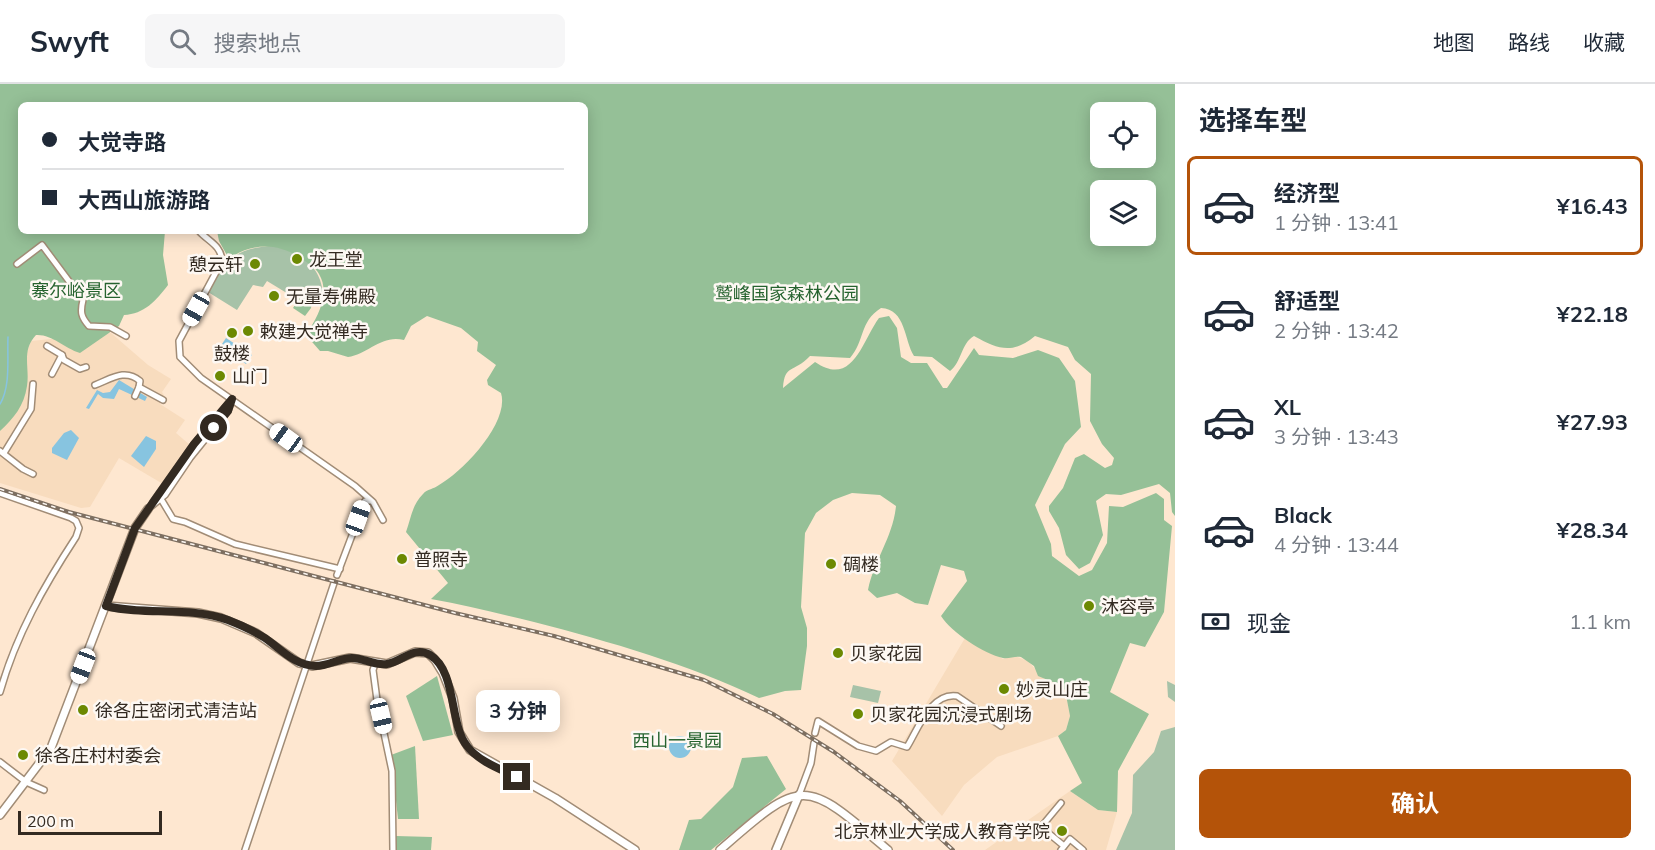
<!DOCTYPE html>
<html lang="zh">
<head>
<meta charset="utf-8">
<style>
	:root { --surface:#fff; --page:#f6f6f7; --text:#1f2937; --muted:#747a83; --line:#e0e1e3; --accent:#b45309 }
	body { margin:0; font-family:Mulish,"Noto Sans SC",sans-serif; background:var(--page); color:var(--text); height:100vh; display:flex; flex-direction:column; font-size:22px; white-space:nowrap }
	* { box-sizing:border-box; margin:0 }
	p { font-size:20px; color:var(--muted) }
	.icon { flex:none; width:33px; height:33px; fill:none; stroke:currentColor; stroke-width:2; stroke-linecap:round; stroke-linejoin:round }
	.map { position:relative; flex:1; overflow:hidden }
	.details { display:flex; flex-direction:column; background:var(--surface); width:480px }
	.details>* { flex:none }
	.hud { position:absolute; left:18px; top:18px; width:570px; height:132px; border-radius:9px; box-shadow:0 3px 15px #0003; display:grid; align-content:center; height:132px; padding:0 24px; background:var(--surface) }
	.buttons { position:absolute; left:1090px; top:18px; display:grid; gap:12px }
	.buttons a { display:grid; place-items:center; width:66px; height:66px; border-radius:9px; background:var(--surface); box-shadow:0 3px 15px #0003; font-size:30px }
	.scale { position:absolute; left:18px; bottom:15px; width:144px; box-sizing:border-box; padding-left:6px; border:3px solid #332a21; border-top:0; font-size:16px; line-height:21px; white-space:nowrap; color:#332a21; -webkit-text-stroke:4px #fdf8f3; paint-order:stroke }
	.end { position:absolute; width:27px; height:27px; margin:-14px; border:8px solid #332a21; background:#fff; box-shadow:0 0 0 3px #fff }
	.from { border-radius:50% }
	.bubble { position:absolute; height:42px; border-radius:9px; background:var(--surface); box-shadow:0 3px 15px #0003; font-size:20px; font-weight:700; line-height:42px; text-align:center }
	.car { position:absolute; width:18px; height:36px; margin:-18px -9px; border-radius:8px; box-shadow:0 0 4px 2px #0007; background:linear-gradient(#fff 24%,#345 0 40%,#fff 0 76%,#345 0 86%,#fff 0) }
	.hud b { display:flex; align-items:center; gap:21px; height:57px; font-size:22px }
	.hud b+b { border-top:2px solid var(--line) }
	.hud i { width:15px; height:15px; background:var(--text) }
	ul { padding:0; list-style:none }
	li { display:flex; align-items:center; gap:18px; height:99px; margin:0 12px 9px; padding:0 12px; border:3px solid transparent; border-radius:9px }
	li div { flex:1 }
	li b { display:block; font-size:22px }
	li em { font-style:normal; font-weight:700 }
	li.selected { border-color:var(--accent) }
	li>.icon { width:54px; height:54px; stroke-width:1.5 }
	h2 { padding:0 24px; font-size:27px; line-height:72px }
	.pay { display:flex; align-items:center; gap:15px; height:66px; padding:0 24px; font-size:22px }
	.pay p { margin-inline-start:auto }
	.primary-button { display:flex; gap:12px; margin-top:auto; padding:12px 24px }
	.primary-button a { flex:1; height:69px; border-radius:9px; background:var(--accent); color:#fff; font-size:24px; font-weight:700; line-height:69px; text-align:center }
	header { display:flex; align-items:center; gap:36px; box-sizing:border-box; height:84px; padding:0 30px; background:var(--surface); border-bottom:2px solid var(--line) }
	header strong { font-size:28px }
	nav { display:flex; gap:33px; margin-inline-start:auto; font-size:21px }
	.search { width:420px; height:54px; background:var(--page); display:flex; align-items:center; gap:15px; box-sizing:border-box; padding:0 21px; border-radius:9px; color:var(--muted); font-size:22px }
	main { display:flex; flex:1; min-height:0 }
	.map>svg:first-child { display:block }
</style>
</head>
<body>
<header>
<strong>Swyft</strong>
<div class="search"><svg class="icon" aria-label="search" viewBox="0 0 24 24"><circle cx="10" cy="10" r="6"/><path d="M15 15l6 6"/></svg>搜索地点</div>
<nav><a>地图</a><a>路线</a><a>收藏</a></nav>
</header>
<main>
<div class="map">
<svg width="1175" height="766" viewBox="0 0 1175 766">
	<rect width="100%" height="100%" fill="#fee7d0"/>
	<g fill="#f8dcbe">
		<polygon points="111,249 148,281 171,295 162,308 165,313 160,320 185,336 176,349 190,361 163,400 119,374 90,423 81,424 0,399 0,347 31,257"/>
		<polygon points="965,554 1003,575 1015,572 1028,577 1045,596 1060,601 1065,606 1070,632 1066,646 1058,652 997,673 964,701 942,732 892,677"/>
		<polygon points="1070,707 1098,726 1117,728 1106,766 985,766"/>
	</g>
	<g fill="#a7c2a8">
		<path d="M273,162C301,168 323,183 323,214L304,203L290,211L267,197L263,203L253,201L237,226L208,208C226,176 234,164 273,162Z"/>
		<polygon points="1167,597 1175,601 1175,618 1168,613"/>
		<polygon points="853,601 881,607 878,619 850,613"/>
		<polygon points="1175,643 1175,766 1116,766 1132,729 1133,691 1154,668 1161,647"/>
	</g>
	<g fill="#95c097" fill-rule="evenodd">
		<path d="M0,0H1175V432L1172,428L1170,409L1159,400L1121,411L1106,410L1096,417L1103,451L1090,479L1079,485L1066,471L1059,444L1049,427V422L1063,404L1075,374L1084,370L1105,384L1112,381L1114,374L1102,360L1090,337L1091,290L1075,276L1068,263L1035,252C1012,271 998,265 974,252C961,259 962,278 950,287L932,273L914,272C904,256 906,225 881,224C859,238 865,257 850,274L810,272C793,290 785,279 783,304L815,278C853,304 862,257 879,234L889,232L897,244L901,273L911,279H927L943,304H947L974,264L979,271L1013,274L1038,266L1059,274L1075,297L1081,343L1065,360L1035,421L1051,460L1052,472L1079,492L1092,486L1107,459L1109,422L1123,423L1156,409L1164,415V436L1172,442L1164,528L1145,563L1130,559L1110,608L1149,630L1118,687L1117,728L1098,726L1070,707L1082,699L1058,652L1066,646L1070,632L1065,606L1060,601L1038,592L1034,582L1021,573C1015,572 1009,575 1003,574C984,570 951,548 941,532L967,497L964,487L941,481L928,521L915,519L897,509L877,514L868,506C874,476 893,453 896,422L880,411L852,409L833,416L816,429L805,449L801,523L807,544V562L801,606L785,607L759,614C687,580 611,558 534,538C499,530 466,521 431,515L448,499L406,448C411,434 412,421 423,410C427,405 434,405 439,401C463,388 510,338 501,309L488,301L487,296L496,281L477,267L478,258L461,244L427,232L411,242L404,256C382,250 368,270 348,273L328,267H320L306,251C317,234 331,210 319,190C316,184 308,179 302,175C279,159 252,158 229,175L219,157L217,147H585V21H21V147H165L163,171L168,201C156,217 144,230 124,231L119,242L80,269C64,264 52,250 36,251C21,267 30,283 27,302C24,322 14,334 0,347ZM1101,28H1146V74H1101ZM1101,106H1146V152H1101Z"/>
		<polygon points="303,209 312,215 311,224 305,232 293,224"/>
		<polygon points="437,592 453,651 423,657 406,612"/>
		<polygon points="415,662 419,735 398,735 391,671"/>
		<polygon points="767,672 786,705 711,766 679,766 689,736 701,735 733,703 742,674"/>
		<polygon points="396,752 432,753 431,766 396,766"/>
	</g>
	<g fill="#87c4e0">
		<polygon points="226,254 252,271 246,280 220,263"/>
		<polygon points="119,296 147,313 145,317 119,305 114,315 103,314 98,310 89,325 86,324 97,306 103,309 110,308"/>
		<polygon points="71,346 79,354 67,376 52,369 52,364 64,349"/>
		<polygon points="146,352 156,357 156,365 144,383 131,372"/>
		<circle cx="680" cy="663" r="11"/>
	</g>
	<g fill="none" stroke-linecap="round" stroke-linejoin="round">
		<path stroke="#87c4e0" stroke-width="1.5" d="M0,320C11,302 7,273 8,253"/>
		<defs>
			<g id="minor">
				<path d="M199,147C209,158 221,161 222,177L179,257L180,273L201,294L355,402L373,418L383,436"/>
				<path d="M17,180L42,161L83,216C80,228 81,233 89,242L110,243L126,252"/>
				<polyline points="47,262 62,271"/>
				<polyline points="52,290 62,271 64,276 80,285 86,283"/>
				<path d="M95,301C111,295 125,284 140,297L139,303"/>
				<polyline points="135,312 139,303 163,316"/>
				<polyline points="0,367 23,385 33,390"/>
				<polyline points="4,369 31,325 33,300"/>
				<path d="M0,409L71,434L76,437L79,444L76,453C44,502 16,551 0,608"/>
				<polyline points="161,415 173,435 185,438 235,460 340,485"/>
				<polyline points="153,418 194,360 232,315"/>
				<polyline points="148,425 165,411 190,374 228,327 232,315"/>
				<polyline points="337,491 365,417 371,417"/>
				<polyline points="375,580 373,586 377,616 392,687 393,766"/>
				<path d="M815,649L818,637L858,662L876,667L891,658L907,663C918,645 931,608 957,612L1001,642"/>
				<polyline points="0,678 26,698 44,706"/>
				<polyline points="799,711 811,679 814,659"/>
				<polyline points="1061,719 1041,743 1064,762"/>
				<polyline points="245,766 334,499"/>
				<polyline points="1061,766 1070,755 1083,766"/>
			</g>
			<g id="tertiary">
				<polyline points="106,522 198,529 221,534 256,549 299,579 312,582 350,574 387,580 415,568 428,569 435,576 443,589 453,614 459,648 470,666 555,714 635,766"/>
				<polyline points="0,731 51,664 135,444 148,425"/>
				<path d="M720,766C803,693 804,694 888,766"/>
				<polyline points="776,766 799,711"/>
			</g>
		</defs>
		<use href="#minor" stroke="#a18c76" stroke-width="8"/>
		<use href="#tertiary" stroke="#a18c76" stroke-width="10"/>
		<use href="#minor" stroke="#fff" stroke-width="5"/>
		<use href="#tertiary" stroke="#fff" stroke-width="7"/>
		<defs>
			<polyline id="rail" points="0,405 69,428 455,529 554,552 704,596 773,630 834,668 900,717 953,766"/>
		</defs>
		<use href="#rail" stroke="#7d6f61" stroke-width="4"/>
		<use href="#rail" stroke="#fdf8f3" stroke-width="1.5" stroke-dasharray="4.5" stroke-linecap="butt"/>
	</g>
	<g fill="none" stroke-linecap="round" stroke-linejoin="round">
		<path stroke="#332a21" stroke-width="8" d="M214,344L228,327L232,315L194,360L135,444L106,522C146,532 189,522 228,536C241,541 254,547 265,554C281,565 295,582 316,582C328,582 340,574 352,574C364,574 375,582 387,580C402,578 414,561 430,571C457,587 449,640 467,662C478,677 500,685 517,693"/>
	</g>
	<g fill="#6c8902" stroke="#fdf8f3" stroke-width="2">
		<circle cx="297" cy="175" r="6"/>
		<circle cx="255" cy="180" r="6"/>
		<circle cx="274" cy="212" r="6"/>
		<circle cx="248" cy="247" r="6"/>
		<circle cx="232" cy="249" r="6"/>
		<circle cx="220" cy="292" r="6"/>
		<circle cx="402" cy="475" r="6"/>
		<circle cx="831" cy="480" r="6"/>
		<circle cx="1089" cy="522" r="6"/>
		<circle cx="838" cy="569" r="6"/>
		<circle cx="1004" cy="605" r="6"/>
		<circle cx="83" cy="626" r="6"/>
		<circle cx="858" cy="630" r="6"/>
		<circle cx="23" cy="671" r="6"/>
		<circle cx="1062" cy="747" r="6"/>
	</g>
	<g text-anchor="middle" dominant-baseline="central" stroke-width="5" stroke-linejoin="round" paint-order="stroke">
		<g font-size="18" fill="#332a21" stroke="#fdf8f3" text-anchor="start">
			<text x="309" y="175">龙王堂</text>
			<text x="243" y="180" text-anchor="end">憩云轩</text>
			<text x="286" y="212">无量寿佛殿</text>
			<text x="260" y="247">敕建大觉禅寺</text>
			<text x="232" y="269" text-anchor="middle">鼓楼</text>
			<text x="232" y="292">山门</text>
			<text x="414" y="475">普照寺</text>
			<text x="843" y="480">碉楼</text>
			<text x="1101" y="522">沐容亭</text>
			<text x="850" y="569">贝家花园</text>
			<text x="1016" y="605">妙灵山庄</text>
			<text x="95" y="626">徐各庄密闭式清洁站</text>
			<text x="870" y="630">贝家花园沉浸式剧场</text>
			<text x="35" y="671">徐各庄村村委会</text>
			<text x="1050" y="747" text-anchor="end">北京林业大学成人教育学院</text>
		</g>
		<g font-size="18" fill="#26632f" stroke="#fdf8f3">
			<text x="76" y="206">寨尔峪景区</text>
			<text x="787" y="209">鹫峰国家森林公园</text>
			<text x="677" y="656">西山一景园</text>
		</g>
	</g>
</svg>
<div class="buttons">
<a><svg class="icon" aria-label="locate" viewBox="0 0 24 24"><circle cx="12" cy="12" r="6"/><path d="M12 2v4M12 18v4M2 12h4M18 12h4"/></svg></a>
<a><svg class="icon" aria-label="layers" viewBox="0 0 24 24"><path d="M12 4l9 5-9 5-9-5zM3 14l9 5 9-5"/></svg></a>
</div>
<div class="scale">200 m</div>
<i class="end from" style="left:214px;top:344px"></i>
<i class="end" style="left:517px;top:693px"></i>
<div class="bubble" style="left:476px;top:606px;width:84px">3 分钟</div>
<i class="car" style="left:196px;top:225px;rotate:209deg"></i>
<i class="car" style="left:286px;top:354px;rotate:306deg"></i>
<i class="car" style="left:358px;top:434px;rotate:20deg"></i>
<i class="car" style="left:83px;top:582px;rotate:201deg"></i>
<i class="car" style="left:381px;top:632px;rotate:167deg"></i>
<div class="hud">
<b><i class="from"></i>大觉寺路</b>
<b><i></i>大西山旅游路</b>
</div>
</div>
<section class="details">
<h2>选择车型</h2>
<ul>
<li class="selected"><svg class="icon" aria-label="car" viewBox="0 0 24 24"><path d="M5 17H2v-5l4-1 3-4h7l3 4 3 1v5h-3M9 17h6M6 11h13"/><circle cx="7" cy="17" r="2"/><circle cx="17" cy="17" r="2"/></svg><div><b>经济型</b><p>1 分钟 · 13:41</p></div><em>¥16.43</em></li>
<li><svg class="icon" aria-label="car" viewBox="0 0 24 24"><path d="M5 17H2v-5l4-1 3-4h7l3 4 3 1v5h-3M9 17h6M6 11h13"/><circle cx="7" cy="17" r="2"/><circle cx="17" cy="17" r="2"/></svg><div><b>舒适型</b><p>2 分钟 · 13:42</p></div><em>¥22.18</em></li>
<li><svg class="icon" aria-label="car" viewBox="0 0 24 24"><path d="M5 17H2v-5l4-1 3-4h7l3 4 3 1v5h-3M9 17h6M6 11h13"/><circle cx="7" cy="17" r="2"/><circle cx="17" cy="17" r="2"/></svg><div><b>XL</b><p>3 分钟 · 13:43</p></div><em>¥27.93</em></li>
<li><svg class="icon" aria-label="car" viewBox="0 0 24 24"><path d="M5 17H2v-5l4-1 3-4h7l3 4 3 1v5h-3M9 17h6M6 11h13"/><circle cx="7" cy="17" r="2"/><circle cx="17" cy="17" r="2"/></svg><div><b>Black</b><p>4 分钟 · 13:44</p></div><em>¥28.34</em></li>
</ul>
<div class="pay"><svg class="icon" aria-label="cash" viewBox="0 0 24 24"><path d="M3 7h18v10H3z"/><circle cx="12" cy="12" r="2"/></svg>现金<p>1.1 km</p></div>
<div class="primary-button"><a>确认</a></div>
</section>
</main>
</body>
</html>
